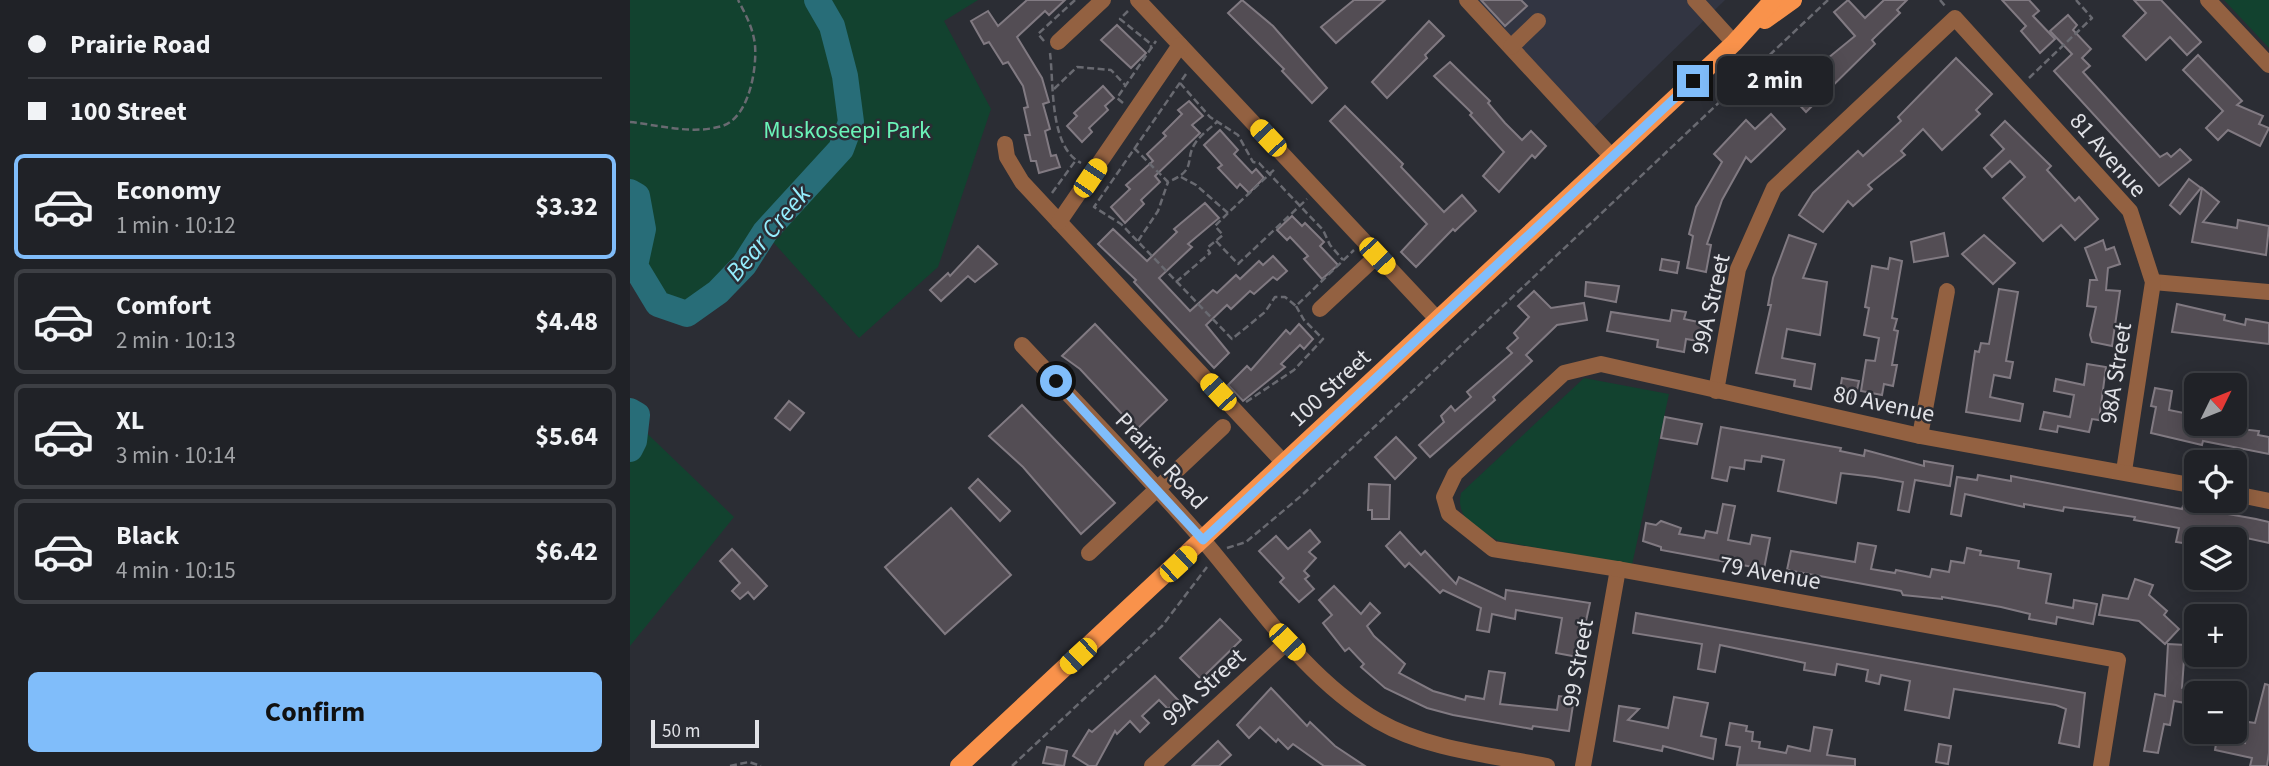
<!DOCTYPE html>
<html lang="en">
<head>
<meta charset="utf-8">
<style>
	:root { --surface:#202227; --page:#2d2f33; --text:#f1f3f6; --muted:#a2a4a7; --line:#3d3f44; --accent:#80bdfa }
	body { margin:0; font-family:"Source Sans 3",sans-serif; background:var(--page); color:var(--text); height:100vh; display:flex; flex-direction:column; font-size:26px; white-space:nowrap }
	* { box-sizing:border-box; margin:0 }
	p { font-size:23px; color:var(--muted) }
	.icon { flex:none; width:38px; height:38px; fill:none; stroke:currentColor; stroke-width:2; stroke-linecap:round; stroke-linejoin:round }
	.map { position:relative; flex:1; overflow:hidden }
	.sheet { display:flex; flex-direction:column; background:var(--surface); width:630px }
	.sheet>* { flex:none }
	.hud { display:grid; align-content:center; height:154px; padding:0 28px; background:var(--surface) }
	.needle { width:46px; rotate:47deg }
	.buttons { position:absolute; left:1554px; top:373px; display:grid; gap:14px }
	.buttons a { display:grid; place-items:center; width:63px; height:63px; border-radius:10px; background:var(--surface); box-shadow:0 4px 18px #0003,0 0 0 2px var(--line); font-size:35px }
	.scale { position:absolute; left:21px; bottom:18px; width:108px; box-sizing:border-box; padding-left:7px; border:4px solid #e1e2e7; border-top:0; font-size:19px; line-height:24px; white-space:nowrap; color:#e1e2e7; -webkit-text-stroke:5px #2b2d34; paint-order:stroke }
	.end { position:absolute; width:32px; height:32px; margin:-16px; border:9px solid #80bdfa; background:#111; box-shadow:0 0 0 4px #111 }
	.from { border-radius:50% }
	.bubble { position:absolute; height:49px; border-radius:10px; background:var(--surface); box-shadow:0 4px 18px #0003,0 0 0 2px var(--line); font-size:23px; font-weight:700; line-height:49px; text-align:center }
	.car { position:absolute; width:21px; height:42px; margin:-21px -10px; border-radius:9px; box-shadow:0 0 5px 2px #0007; background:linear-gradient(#f5c518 24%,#345 0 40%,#f5c518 0 76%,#345 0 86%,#f5c518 0) }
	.hud b { display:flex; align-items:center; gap:24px; height:66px; font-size:26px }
	.hud b+b { border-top:2px solid var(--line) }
	.hud i { width:18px; height:18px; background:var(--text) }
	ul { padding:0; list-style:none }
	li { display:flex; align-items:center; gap:21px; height:105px; margin:0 14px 10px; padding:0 14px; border:4px solid var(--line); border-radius:10px }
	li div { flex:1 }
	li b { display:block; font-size:26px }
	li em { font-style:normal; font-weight:700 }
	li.current { border-color:var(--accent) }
	li>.icon { width:63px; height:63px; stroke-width:1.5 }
	.button { display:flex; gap:14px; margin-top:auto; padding:14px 28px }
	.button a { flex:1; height:80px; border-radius:10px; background:var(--accent); color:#111; font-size:28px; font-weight:700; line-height:80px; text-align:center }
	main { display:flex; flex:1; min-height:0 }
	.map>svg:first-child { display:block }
</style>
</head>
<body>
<main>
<section class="sheet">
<div class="hud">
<b><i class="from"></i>Prairie Road</b>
<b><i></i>100 Street</b>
</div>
<ul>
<li class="current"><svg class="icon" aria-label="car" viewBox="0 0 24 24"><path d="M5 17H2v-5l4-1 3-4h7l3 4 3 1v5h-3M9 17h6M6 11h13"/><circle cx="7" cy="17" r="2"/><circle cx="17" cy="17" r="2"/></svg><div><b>Economy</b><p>1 min · 10:12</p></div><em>$3.32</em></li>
<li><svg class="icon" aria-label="car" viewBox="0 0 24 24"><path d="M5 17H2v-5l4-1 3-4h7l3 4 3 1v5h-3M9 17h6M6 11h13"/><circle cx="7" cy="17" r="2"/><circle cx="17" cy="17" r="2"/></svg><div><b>Comfort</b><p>2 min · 10:13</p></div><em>$4.48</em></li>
<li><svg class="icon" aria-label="car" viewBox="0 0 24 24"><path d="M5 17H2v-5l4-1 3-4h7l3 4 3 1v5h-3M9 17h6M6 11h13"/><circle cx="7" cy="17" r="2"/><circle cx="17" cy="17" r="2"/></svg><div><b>XL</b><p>3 min · 10:14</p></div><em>$5.64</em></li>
<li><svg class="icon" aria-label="car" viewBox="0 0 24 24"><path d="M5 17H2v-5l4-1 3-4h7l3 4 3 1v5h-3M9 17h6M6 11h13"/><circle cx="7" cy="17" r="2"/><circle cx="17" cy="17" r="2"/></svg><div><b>Black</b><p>4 min · 10:15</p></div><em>$6.42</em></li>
</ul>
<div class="button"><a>Confirm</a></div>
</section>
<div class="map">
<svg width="1639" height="766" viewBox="0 0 1639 766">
	<rect width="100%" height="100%" fill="#2b2d34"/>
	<polygon fill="#323542" points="837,0 1095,0 959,132"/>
	<g fill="#12422f">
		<path d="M0,0H348L314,21L361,109L308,267L229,338L135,233C108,271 96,286 57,314L28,304L5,266L13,229L7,196L0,192Z"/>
		<polygon points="1594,0 1639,0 1639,48"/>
		<path d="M954,378L1039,394L1002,565L869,541C848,530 825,519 831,493Z"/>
		<polygon points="0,417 104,517 0,646"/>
	</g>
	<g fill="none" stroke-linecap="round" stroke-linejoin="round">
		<g stroke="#286d78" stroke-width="26">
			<polyline points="0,192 7,196 13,229 5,266 28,304 57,314 88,292 114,265 135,232 211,149 221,122 215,76 202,26 187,0"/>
			<polyline points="0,411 7,415 4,441 0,449"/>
		</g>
	</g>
	<g fill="#534d54" stroke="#817a82" stroke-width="2">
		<polygon points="397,0 435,0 419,15 415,11 387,37 412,78 419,102 413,104 420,129 415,131 421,156 426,155 430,167 409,173 406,161 401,161 395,135 400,135 394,108 398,107 393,86 378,62 373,64 359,42 354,44 341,21 358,11 368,26"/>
		<polygon points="612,0 643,26 697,88 682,103 652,71 654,69 598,13"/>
		<polygon points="724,0 755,0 706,43 691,27"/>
		<polygon points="851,0 891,0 897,6 875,26"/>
		<polygon points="1218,0 1235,18 1254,0 1277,0 1267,10 1270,13 1242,40 1245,44 1176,112 1163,98 1186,76 1181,72 1225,36 1204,12"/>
		<polygon points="1372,0 1399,0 1409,11 1403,16 1425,39 1410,53 1391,31 1396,26"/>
		<polygon points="1504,0 1531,0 1571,42 1557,55 1540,37 1516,60 1493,36 1516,13"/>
		<polygon points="1438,15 1447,25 1443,30 1461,49 1452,58 1460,66 1453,72 1530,157 1537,153 1541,157 1550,149 1561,160 1529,186 1424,71 1442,54 1420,31"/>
		<polygon points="799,21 814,36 795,55 797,58 757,98 742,82"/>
		<polygon points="487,25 516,53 501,68 471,40"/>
		<polygon points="1568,55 1612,101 1607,105 1633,116 1629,124 1639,128 1630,146 1598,130 1588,140 1576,128 1593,111 1553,70"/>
		<polygon points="1326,58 1362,94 1346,110 1350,114 1312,150 1293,129 1271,151 1275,155 1238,185 1242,189 1223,206 1218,201 1193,232 1169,215 1183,193 1228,151 1233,156 1271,121 1268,117"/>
		<polygon points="820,62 860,101 858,103 875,123 892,140 901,131 916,146 905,158 902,155 869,192 853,176 874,152 840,115 842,113 804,76"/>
		<polygon points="1147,67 1157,77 1146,87 1137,76"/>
		<polygon points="473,86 484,98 475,106 478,110 459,128 462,132 452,142 437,126 447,116 444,113"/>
		<polygon points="559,101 573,116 562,125 570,133 525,176 530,182 511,200 514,204 495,223 481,207 500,189 496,185 523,161 517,154 536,136 533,133 552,114 548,110"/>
		<polygon points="715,106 773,164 771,167 814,212 832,195 846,211 825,231 823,229 786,267 771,252 797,224 700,121"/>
		<polygon points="1141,114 1155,129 1121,162 1116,157 1092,200 1077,244 1081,245 1076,272 1057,268 1063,236 1059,234 1066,207 1092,162 1084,154 1116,120 1125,129"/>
		<polygon points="1375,121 1421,166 1417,170 1445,201 1449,197 1468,219 1445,240 1431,225 1413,241 1373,198 1395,177 1380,161 1362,177 1354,168 1374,149 1361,135"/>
		<polygon points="590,130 608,150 604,154 622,173 626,169 634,178 619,193 610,184 607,188 588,168 592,165 574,145"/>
		<polygon points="1559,179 1571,188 1550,214 1540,205"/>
		<polygon points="1572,188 1589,202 1573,222 1607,228 1608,220 1639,226 1636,255 1562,242"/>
		<polygon points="575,203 589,218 558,244 562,247 529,278 560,311 583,290 587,293 606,275 610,279 629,261 633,265 643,256 657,271 647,280 643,277 624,294 620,291 601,309 597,305 576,325 599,353 584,368 504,282 506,280 468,244 483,229 517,261 547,232 544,229"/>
		<polygon points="662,216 672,226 675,223 694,242 690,246 708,265 692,279 674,259 678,256 660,237 657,240 647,230"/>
		<polygon points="1314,233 1318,256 1284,262 1281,242"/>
		<polygon points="1159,235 1186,244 1173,278 1197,282 1190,335 1157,329 1152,358 1185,364 1181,389 1164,386 1165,380 1126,373 1141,305 1138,305 1143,278"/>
		<polygon points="1354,235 1385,263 1363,284 1332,254"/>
		<polygon points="1473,240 1476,250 1484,247 1490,264 1478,268 1476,290 1490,291 1482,346 1462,342 1460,335 1466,307 1457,306 1460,280 1467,280 1455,248"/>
		<polygon points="348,246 367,264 345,282 338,276 311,301 300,290 318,273 320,276"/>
		<polygon points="1260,258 1272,261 1262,318 1267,319 1264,330 1268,331 1262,365 1267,365 1263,386 1254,384 1252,395 1231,391 1236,360 1245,361 1249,338 1234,335 1239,308 1235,307 1242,266 1258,269"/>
		<polygon points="1032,259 1049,262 1047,273 1030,270"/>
		<polygon points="956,282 989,286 986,302 955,296"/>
		<polygon points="1369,289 1388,292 1376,361 1383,362 1380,378 1364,375 1360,397 1393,404 1390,421 1336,412 1345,351 1349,352 1351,343 1359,344"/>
		<polygon points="904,291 921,308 954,303 957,320 927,325 896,355 902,361 863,397 865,400 800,457 789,445 814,422 811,416 821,406 825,411 841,397 837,392 882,353 877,348 888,338 884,333 899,317 888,306"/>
		<polygon points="1547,304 1595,315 1594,320 1615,325 1616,319 1639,323 1639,344 1542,332"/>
		<polygon points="1042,310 1056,312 1054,319 1078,324 1074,342 1056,339 1054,352 1027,347 1028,340 977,331 981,312 1040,321"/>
		<polygon points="465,324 537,400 504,432 491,413 450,369 432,356"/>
		<polygon points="669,324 683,339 674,349 670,345 651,364 655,367 613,401 598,385 617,366 621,370 656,330 660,334"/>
		<polygon points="1457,364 1476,367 1469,420 1462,419 1459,432 1428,426 1427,432 1410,429 1414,412 1440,417 1444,395 1424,391 1426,379 1454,385"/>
		<polygon points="1212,378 1229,381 1225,399 1209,396"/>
		<polygon points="1525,388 1542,391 1539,410 1554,413 1554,418 1566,420 1566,424 1629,431 1628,435 1639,437 1639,454 1573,441 1572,445 1521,433 1526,407 1521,406"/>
		<polygon points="159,401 174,413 160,430 145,418"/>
		<polygon points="392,405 485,503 451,534 393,467 359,436"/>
		<polygon points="1035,417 1072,424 1067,444 1031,438"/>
		<polygon points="1091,427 1211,448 1210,451 1234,456 1235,450 1294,466 1294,461 1323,466 1320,486 1285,480 1279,512 1268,510 1273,482 1245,477 1211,473 1206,503 1148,491 1154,460 1132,456 1131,462 1115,460 1114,469 1100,467 1097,481 1082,478"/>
		<polygon points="766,437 786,458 765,479 745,457"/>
		<polygon points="1348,475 1381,481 1381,476 1552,509 1553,506 1626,519 1639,522 1639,543 1580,530 1578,539 1566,539 1566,545 1546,542 1549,528 1504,520 1505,517 1434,507 1433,511 1394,504 1394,507 1335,494 1331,516 1321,514 1327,477 1347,480"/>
		<polygon points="348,479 380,511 370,521 339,488"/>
		<polygon points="739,484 760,485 759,519 742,519 742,510 738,510"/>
		<polygon points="1093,504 1105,506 1098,540 1120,544 1122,535 1140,538 1134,569 1031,550 1031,547 1013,541 1016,523 1026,525 1031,521 1051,528 1049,534 1074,538 1076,531 1087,533"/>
		<polygon points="321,508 381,575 315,634 255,567"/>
		<polygon points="680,530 690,542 679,552 686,558 674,571 679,576 675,579 684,589 669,602 650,582 654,578 629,551 646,536 658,549"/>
		<polygon points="770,532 791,555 795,551 826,584 829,577 875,599 876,590 960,603 948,657 926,653 932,618 886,610 885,619 862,614 859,632 847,630 851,608 813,590 810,593 779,563 775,567 756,546"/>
		<polygon points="1228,543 1246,546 1241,569 1265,573 1266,570 1300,577 1302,569 1319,572 1321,561 1334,563 1337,548 1351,551 1350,555 1389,561 1388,568 1421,574 1416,603 1443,608 1444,600 1467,604 1463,624 1427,617 1426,624 1399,619 1400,614 1371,607 1312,597 1312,599 1273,595 1271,591 1157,570 1161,551 1225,562"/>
		<polygon points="102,549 137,586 124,599 118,592 110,599 102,591 110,583 90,561"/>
		<polygon points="1505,579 1523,585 1519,595 1537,611 1534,615 1549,629 1535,644 1509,621 1469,615 1473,595 1498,599"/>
		<polygon points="704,586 731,614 740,603 750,613 737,626 744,636 775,664 769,673 803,691 835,700 836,696 854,699 859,671 875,673 870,704 927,710 929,696 944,698 939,731 903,726 902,729 823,715 797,708 755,688 731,667 734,664 719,648 715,651 693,623 702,615 689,600"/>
		<polygon points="1006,613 1455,693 1449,747 1429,743 1436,709 1426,705 1324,689 1319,718 1292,713 1275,710 1280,681 1251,675 1249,684 1236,681 1238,670 1207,664 1205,675 1174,670 1175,663 1090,645 1085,672 1068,669 1072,644 1003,633"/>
		<polygon points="590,619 611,640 571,679 550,658"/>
		<polygon points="1538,644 1555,645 1552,688 1566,690 1566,705 1544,701 1540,725 1534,724 1528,753 1514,751 1525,694 1535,696"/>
		<polygon points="525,676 548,700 538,709 529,700 512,716 519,723 510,732 500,721 487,734 485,731 466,766 459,766 443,756 459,730 462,732"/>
		<polygon points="1635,684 1639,685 1639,753 1637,766 1620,766 1622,758 1585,750 1587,738 1615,743 1618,722 1625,723"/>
		<polygon points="641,688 677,726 680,722 705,746 735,766 694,766 663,744 658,749 648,739 646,742 630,727 619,738 607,725"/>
		<polygon points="1044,697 1078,703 1071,736 1086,739 1083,759 1033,746 1032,751 984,741 989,706 1009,709 998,720 1038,728"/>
		<polygon points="1100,723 1117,726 1116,731 1123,732 1122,741 1130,742 1129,748 1156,753 1158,746 1180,751 1184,727 1202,730 1197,755 1225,759 1225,766 1107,765 1110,747 1096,745"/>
		<polygon points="588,741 601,755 589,766 562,766"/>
		<polygon points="1309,744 1321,746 1318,764 1306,762"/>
		<polygon points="417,747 437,751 434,766 413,763"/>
	</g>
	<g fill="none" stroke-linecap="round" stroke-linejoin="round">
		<g stroke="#696a71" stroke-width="2.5" stroke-dasharray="7 3.5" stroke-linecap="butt">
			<polyline points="1310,0 1316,7"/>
			<polyline points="498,11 490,19 521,44 521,49"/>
			<polyline points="414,41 408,34 445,0"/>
			<path d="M420,53C424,84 419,147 451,163"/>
			<polyline points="556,74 464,207 491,224 602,339 635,312 645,297 655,297 666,306 724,250"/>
			<polyline points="1399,78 1462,18 1446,0"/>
			<polyline points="550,83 580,117 608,135 623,162 629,163 693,230 700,245 713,260"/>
			<polyline points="424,89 447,67 481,70 496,86"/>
			<polyline points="493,103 487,98 526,41"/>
			<path d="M0,122C29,125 62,135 92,126C119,118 127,69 125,45C123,28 116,15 108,0"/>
			<path d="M504,148L538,182C569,169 553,160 566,142C571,135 580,128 587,122"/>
			<polyline points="551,177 566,185 598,213 646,168"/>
			<polyline points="422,193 446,160"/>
			<polyline points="508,241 528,211 538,182"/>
			<polyline points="586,241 608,264 677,199"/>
			<polyline points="546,282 580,253 577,248 593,235 585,226 598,213"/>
			<polyline points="616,402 664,370 693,339 674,320 666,306"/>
			<polyline points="597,548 616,542 671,496 1198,0"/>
			<polyline points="100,766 119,762 131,766"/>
			<polyline points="382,766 532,626 577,567"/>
		</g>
		<g stroke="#936141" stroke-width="16">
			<polyline points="508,0 808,320"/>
			<polyline points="837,0 982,157"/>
			<polyline points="1065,0 1104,43"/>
			<polyline points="1578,0 1639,65"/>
			<polyline points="428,42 473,0"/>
			<polyline points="881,47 908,21"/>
			<polyline points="375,144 377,157 392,182 655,464"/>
			<polyline points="429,222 550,45"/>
			<polyline points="1523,282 1639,292"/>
			<polyline points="690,309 748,255"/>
			<path d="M392,345C452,409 515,473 572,539C627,603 674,677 748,721C798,750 861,755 917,766"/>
			<polyline points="1086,391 1108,269 1144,188 1325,18 1500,211 1523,282 1494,471"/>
			<polyline points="1290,436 1317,291"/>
			<polyline points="1605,494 1639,501"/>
			<polyline points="459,553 593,427"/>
			<polyline points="522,766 657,642"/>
			<polyline points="953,766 988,569"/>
			<polyline points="1471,766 1488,660 988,569 863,549 819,514 814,497 825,474 934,373 971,364 1290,436 1566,486"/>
		</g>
		<g stroke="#f9924b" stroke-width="18">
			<polyline points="1135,20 1163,0"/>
			<polyline points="329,766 1104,43 1143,0"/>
		</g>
	</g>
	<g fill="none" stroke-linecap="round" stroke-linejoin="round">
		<polyline stroke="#80bdfa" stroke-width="9" points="426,381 573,540 1063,81"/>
	</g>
	<g text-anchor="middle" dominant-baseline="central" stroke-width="5" stroke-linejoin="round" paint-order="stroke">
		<g font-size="24" fill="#6af3b8" stroke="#2b2d34">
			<text x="217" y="130">Muskoseepi Park</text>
		</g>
		<g font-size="24" fill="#e1e2e7" stroke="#2b2d34">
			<text transform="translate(1478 155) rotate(49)">81 Avenue</text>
			<text transform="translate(1081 304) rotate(-77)">99A Street</text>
			<text transform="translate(1486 373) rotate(-81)">98A Street</text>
			<text transform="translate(700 388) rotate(-43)">100 Street</text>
			<text transform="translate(1254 404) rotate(12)">80 Avenue</text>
			<text transform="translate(531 461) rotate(47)">Prairie Road</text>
			<text transform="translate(1140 573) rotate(10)">79 Avenue</text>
			<text transform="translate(948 663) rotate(-80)">99 Street</text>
			<text transform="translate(574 687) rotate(-42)">99A Street</text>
		</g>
		<g font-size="26" font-style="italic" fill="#95eefe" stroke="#2b2d34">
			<text transform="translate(138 233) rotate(-50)">Bear Creek</text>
		</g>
	</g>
</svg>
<div class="buttons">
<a><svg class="needle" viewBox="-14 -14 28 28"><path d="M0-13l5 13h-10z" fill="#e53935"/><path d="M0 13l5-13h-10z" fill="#a2a4a7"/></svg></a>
<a><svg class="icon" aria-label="locate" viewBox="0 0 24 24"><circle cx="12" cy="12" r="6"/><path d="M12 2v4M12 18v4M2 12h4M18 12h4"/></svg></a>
<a><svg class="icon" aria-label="layers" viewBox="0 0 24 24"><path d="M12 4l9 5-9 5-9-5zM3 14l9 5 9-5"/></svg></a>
<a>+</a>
<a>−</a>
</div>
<div class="scale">50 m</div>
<i class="end from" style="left:426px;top:381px"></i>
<i class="end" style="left:1063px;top:81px"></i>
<div class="bubble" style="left:1087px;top:56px;width:116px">2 min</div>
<i class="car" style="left:638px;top:138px;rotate:317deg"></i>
<i class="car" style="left:460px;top:178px;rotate:34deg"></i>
<i class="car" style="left:747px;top:256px;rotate:137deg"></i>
<i class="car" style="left:588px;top:392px;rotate:317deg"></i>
<i class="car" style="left:548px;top:564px;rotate:47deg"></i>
<i class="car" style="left:657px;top:642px;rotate:136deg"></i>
<i class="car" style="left:448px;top:656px;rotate:227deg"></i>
</div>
</main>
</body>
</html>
